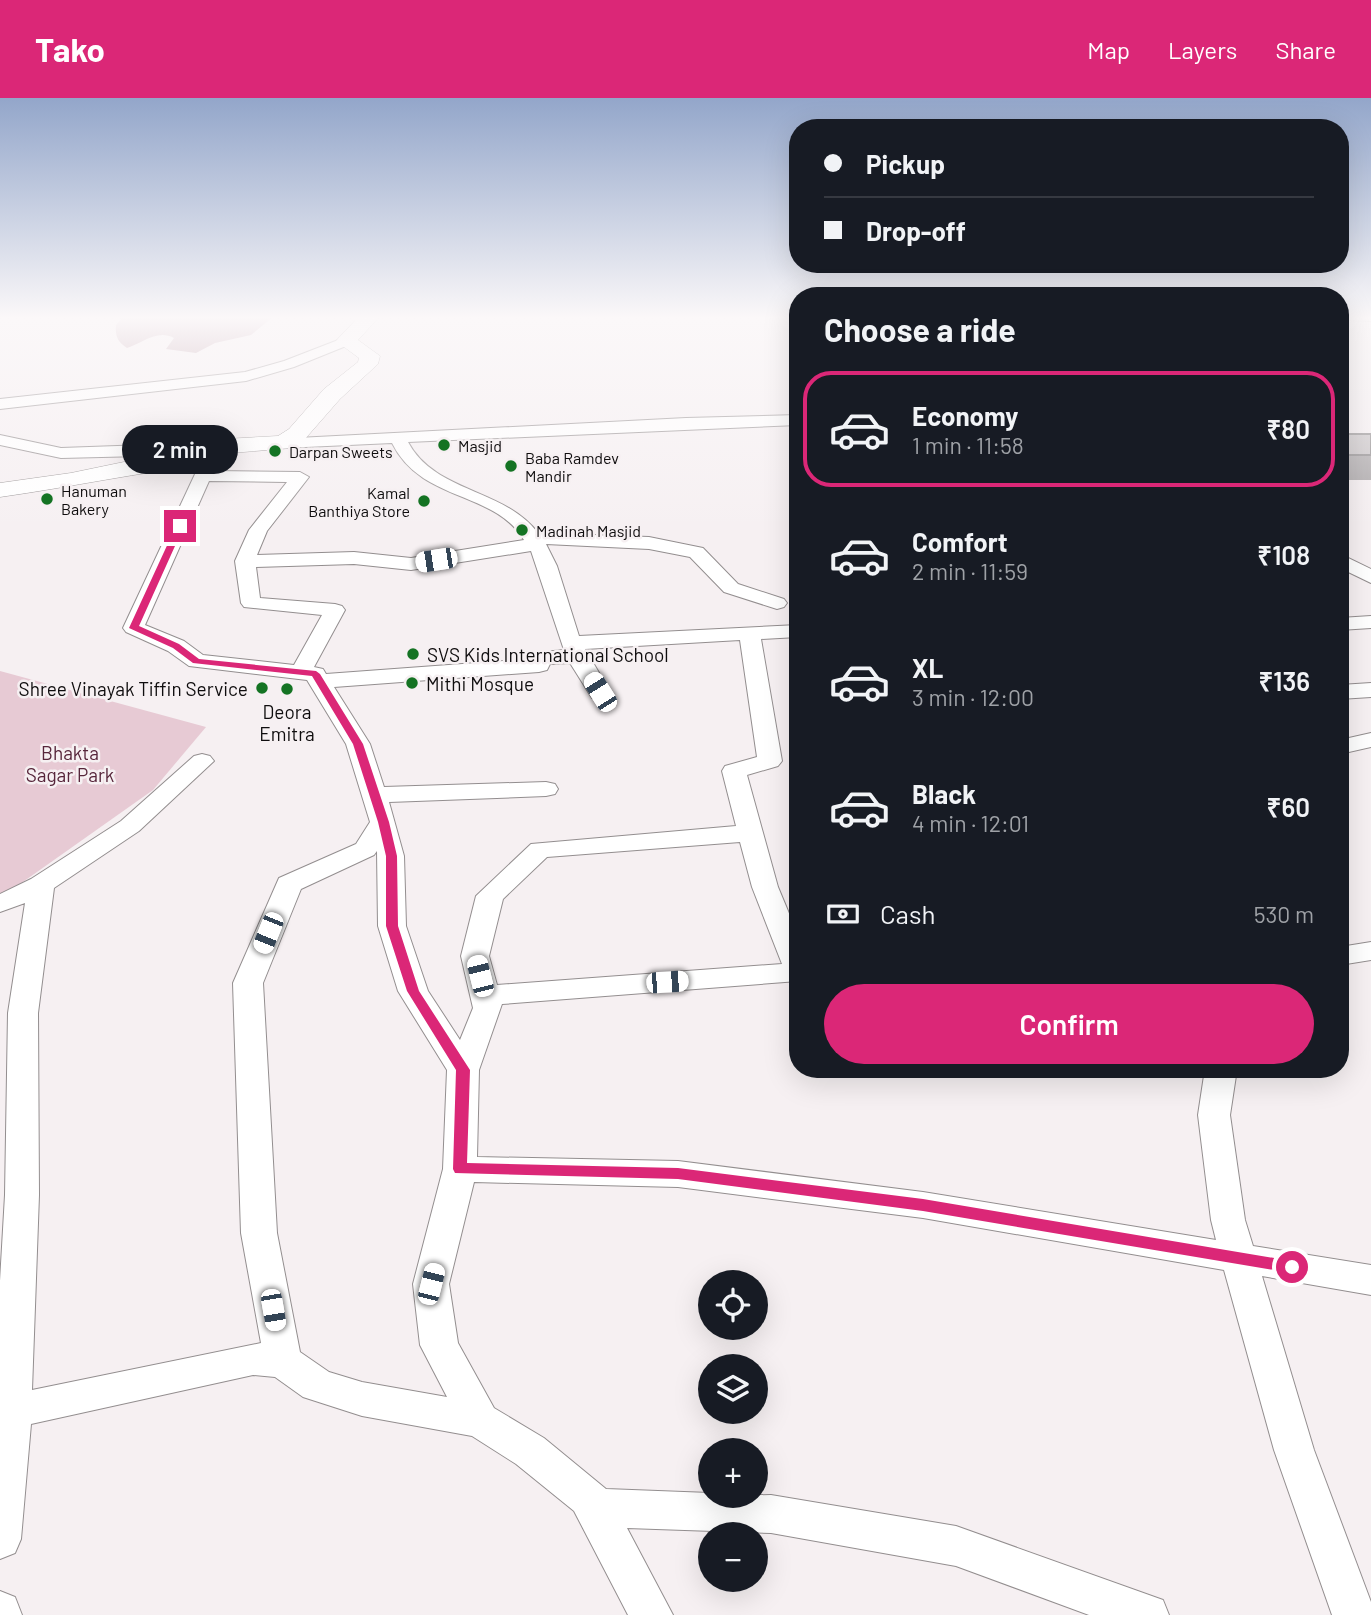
<!DOCTYPE html>
<html lang="en">
<head>
<meta charset="utf-8">
<style>
	:root { --surface:#171b24; --page:#242831; --text:#f1f3f6; --muted:#9ea1a6; --line:#363941; --accent:#db2777 }
	body { margin:0; font-family:Barlow,sans-serif; background:var(--page); color:var(--text); height:100vh; display:flex; flex-direction:column; font-size:26px; white-space:nowrap }
	* { box-sizing:border-box; margin:0 }
	p { font-size:23px; color:var(--muted) }
	.icon { flex:none; width:38px; height:38px; fill:none; stroke:currentColor; stroke-width:2; stroke-linecap:round; stroke-linejoin:round }
	.map { position:relative; flex:1; overflow:hidden }
	.sheet { position:absolute; left:789px; top:189px; width:560px; height:791px; display:flex; flex-direction:column; background:var(--surface); border-radius:28px; box-shadow:0 7px 28px #0002 }
	.sheet>* { flex:none }
	.guide { position:absolute; left:789px; top:21px; width:560px; height:154px; border-radius:28px; box-shadow:0 7px 28px #0002; display:grid; align-content:center; height:154px; padding:0 35px; background:var(--surface) }
	.buttons { position:absolute; left:698px; top:1172px; display:grid; gap:14px }
	.buttons a { display:grid; place-items:center; width:70px; height:70px; border-radius:50%; background:var(--surface); box-shadow:0 7px 28px #0002; font-size:35px }
	.end { position:absolute; width:32px; height:32px; margin:-16px; border:9px solid #db2777; background:#fff; box-shadow:0 0 0 4px #fff }
	.from { border-radius:50% }
	.bubble { position:absolute; height:49px; border-radius:24px; background:var(--surface); box-shadow:0 7px 28px #0002; font-size:23px; font-weight:600; line-height:49px; text-align:center }
	.car { position:absolute; width:21px; height:42px; margin:-21px -10px; border-radius:9px; box-shadow:0 0 5px 2px #0007; background:linear-gradient(#fff 24%,#345 0 40%,#fff 0 76%,#345 0 86%,#fff 0) }
	.guide b { display:flex; align-items:center; gap:24px; height:66px; font-size:26px }
	.guide b+b { border-top:2px solid var(--line) }
	.guide i { width:18px; height:18px; background:var(--text) }
	ul { padding:0; list-style:none }
	li { display:flex; align-items:center; gap:21px; height:116px; margin:0 14px 10px; padding:0 21px; border:4px solid transparent; border-radius:28px }
	li div { flex:1 }
	li b { display:block; font-size:26px }
	li em { font-style:normal; font-weight:600 }
	li.current { border-color:var(--accent) }
	li>.icon { width:63px; height:63px; stroke-width:1.5 }
	h2 { padding:0 35px; font-size:32px; line-height:84px }
	.pay { display:flex; align-items:center; gap:18px; height:77px; padding:0 35px; font-size:26px }
	.pay p { margin-inline-start:auto }
	.button { display:flex; gap:14px; margin-top:auto; padding:14px 35px }
	.button a { flex:1; height:80px; border-radius:42px; background:var(--accent); color:#fff; font-size:28px; font-weight:600; line-height:80px; text-align:center }
	header { display:flex; align-items:center; gap:42px; box-sizing:border-box; height:98px; padding:0 35px; background:var(--accent); color:#fff }
	header strong { font-size:33px }
	nav { display:flex; gap:38px; margin-inline-start:auto; font-size:24px }
	.map>svg:first-child { display:block }
</style>
</head>
<body>
<header>
<strong>Tako</strong>
<nav><a>Map</a><a>Layers</a><a>Share</a></nav>
</header>
<div class="map">
<svg width="1371" height="1517" viewBox="0 0 1371 1517">
	<rect width="100%" height="100%" fill="#f6f0f2"/>
	<polygon fill="#e7cad4" points="0,573 206,629 153,692 3,798 0,796"/>
	<path fill="#b5919e" d="M124,218H272L273,219L251,237L215,245L196,255L166,251L174,240C157,231 143,245 127,250C118,244 115,239 116,227Z"/>
	<g fill="none" stroke-linecap="round" stroke-linejoin="round">
		<defs>
			<g id="street">
				<polygon points="1341,218 1371,218 1371,223 1348,222"/>
				<polygon points="346,239 353,243 351,246 294,269 246,283 0,311 0,301 245,274 284,263"/>
				<path d="M798,317V327L408,344C435,395 504,390 538,435L649,439L703,450L738,486L784,501L787,505L784,509L777,511L724,494L690,459L649,451L546,446L557,468L579,538L798,527V539L761,541L782,663L778,668L747,677L778,789L798,837V883L502,906L479,972L477,1059L678,1063L923,1094L1216,1142L1211,1122L1198,1017L1205,971H1237L1230,1017L1245,1122L1253,1148L1371,1167V1197L1262,1178L1314,1352L1371,1504V1517H1332L1274,1352L1224,1172L923,1120L678,1089L474,1084L449,1186L458,1245L494,1310L544,1340L606,1391L710,1395V1398L771,1397L956,1428L1163,1502L1169,1517H1089L956,1468L771,1435L627,1430L673,1517H628L574,1413L516,1366L472,1338L362,1318L303,1299L275,1279L253,1277L31,1326L21,1441L15,1455L0,1461V1183L5,1097L8,915L25,805L0,814V796L31,781L121,723L194,658L202,656L210,658L214,663L139,733L54,790L38,915L39,1097L32,1292L261,1245L241,1135L233,885L279,780L356,746L370,724L346,646L307,582L189,568L168,553L126,534L123,530L203,359L211,354L159,358L154,370L148,371L139,366L142,358L61,360L0,347V337L61,350L231,344L233,348L231,352L211,354L219,359L213,373L300,374L309,379L267,433L257,457L354,454L411,460L524,442C494,392 422,405 392,345L284,350L278,349L276,345L278,341L686,320ZM209,383L287,384L249,432L235,463L241,505L244,509L322,517L294,567L203,557L184,543L145,527ZM531,453L564,552L533,555L530,561L326,576L323,571L314,569L345,512L342,508L335,506L260,500L256,469L354,466L411,472ZM740,542L757,659L725,668L722,673L736,728L531,746L476,798L461,858L473,910L460,942L428,893L406,828L404,758L389,704L546,698L555,696L558,691L555,686L546,684L384,689L370,646L334,589L539,574L547,572L550,566L570,565L592,600H608L611,595L585,551ZM740,744L752,789L782,866L497,887L489,858L503,801L547,759ZM377,753L378,828L398,893L447,972L443,1071L413,1186L420,1247L447,1299L362,1284L329,1274L300,1254L277,1135L263,885L301,791L374,757Z"/>
				<polygon points="1340,456 1371,471 1371,485 1340,470"/>
				<polygon points="1371,518 1371,530 1340,532 1340,520"/>
				<polygon points="1371,585 1371,599 1340,601 1340,587"/>
				<polygon points="1371,635 1371,649 1340,656 1340,642"/>
				<polygon points="1371,844 1371,862 1340,867 1340,849"/>
				<polygon points="0,1493 15,1499 22,1517 0,1517"/>
			</g>
			<path id="secondary" d="M360,218H380L358,242L380,258L378,266L340,301L305,341L292,350L231,355L219,364L211,366C140,374 71,389 0,399V385L71,375L148,359L204,353L217,343L225,341L278,338L289,331L324,291L358,264L359,260L336,243Z"/>
		</defs>
		<use href="#street" stroke="#938e8f" stroke-width="2"/>
		<use href="#secondary" stroke="#938e8f" stroke-width="1"/>
		<use href="#street" fill="#fff" fill-rule="evenodd"/>
		<use href="#secondary" fill="#fff" fill-rule="evenodd"/>
	</g>
	<rect fill="#aba7a9" x="1340" y="336" width="31" height="46"/>
	<rect fill="#c7c2c4" stroke="#8b8889" stroke-width="2" x="1340" y="336" width="31" height="21"/>
	<linearGradient id="sky" x2="0" y2="1"><stop stop-color="#93a6ca"/><stop offset="0.51" stop-color="#fbf8f9"/><stop offset="1" stop-color="#fbf8f9" stop-opacity="0"/></linearGradient>
	<rect width="1371" height="431" fill="url(#sky)"/>
	<polygon fill="#db2777" points="180,426 184,428 139,528 179,546 199,561 316,573 320,576 363,646 389,724 397,758 398,828 419,893 470,972 467,1065 678,1070 923,1101 1292,1163 1300,1169 1297,1174 1292,1175 923,1113 678,1081 455,1075 453,1071 456,972 407,893 386,828 386,758 378,724 353,646 312,578 193,565 173,550 129,530 176,428"/>
	<g fill="#147323" stroke="#f6f0f2" stroke-width="2.5">
		<circle cx="444" cy="347" r="7"/>
		<circle cx="275" cy="353" r="7"/>
		<circle cx="511" cy="368" r="7"/>
		<circle cx="47" cy="401" r="7"/>
		<circle cx="424" cy="403" r="7"/>
		<circle cx="522" cy="432" r="7"/>
		<circle cx="413" cy="556" r="7"/>
		<circle cx="412" cy="585" r="7"/>
		<circle cx="262" cy="590" r="7"/>
		<circle cx="287" cy="591" r="7"/>
	</g>
	<g text-anchor="middle" dominant-baseline="central" stroke-width="5" stroke-linejoin="round" paint-order="stroke">
		<g font-size="16" fill="#0f0d0e" stroke="#f6f0f2" text-anchor="start">
			<text x="458" y="347">Masjid</text>
			<text x="289" y="353">Darpan Sweets</text>
			<text x="525" y="359">Baba Ramdev<tspan x="525" dy="18">Mandir</tspan></text>
			<text x="61" y="392">Hanuman<tspan x="61" dy="18">Bakery</tspan></text>
			<text x="410" y="394" text-anchor="end">Kamal<tspan x="410" dy="18">Banthiya Store</tspan></text>
			<text x="536" y="432">Madinah Masjid</text>
		</g>
		<g font-size="19" fill="#0f0d0e" stroke="#f6f0f2" text-anchor="start">
			<text x="427" y="556">SVS Kids International School</text>
			<text x="426" y="585">Mithi Mosque</text>
			<text x="248" y="590" text-anchor="end">Shree Vinayak Tiffin Service</text>
			<text x="287" y="613" text-anchor="middle">Deora<tspan x="287" dy="22">Emitra</tspan></text>
		</g>
		<g font-size="19" fill="#57263b" stroke="#f6f0f2">
			<text x="70" y="654">Bhakta<tspan x="70" dy="22">Sagar Park</tspan></text>
		</g>
	</g>
</svg>
<div class="buttons">
<a><svg class="icon" aria-label="locate" viewBox="0 0 24 24"><circle cx="12" cy="12" r="6"/><path d="M12 2v4M12 18v4M2 12h4M18 12h4"/></svg></a>
<a><svg class="icon" aria-label="layers" viewBox="0 0 24 24"><path d="M12 4l9 5-9 5-9-5zM3 14l9 5 9-5"/></svg></a>
<a>+</a>
<a>−</a>
</div>
<i class="end from" style="left:1292px;top:1169px"></i>
<i class="end" style="left:180px;top:428px"></i>
<div class="bubble" style="left:122px;top:327px;width:116px">2 min</div>
<i class="car" style="left:436px;top:462px;rotate:261deg"></i>
<i class="car" style="left:600px;top:594px;rotate:328deg"></i>
<i class="car" style="left:268px;top:835px;rotate:202deg"></i>
<i class="car" style="left:480px;top:878px;rotate:346deg"></i>
<i class="car" style="left:667px;top:884px;rotate:86deg"></i>
<i class="car" style="left:431px;top:1186px;rotate:14deg"></i>
<i class="car" style="left:273px;top:1212px;rotate:170deg"></i>
<div class="guide">
<b><i class="from"></i>Pickup</b>
<b><i></i>Drop-off</b>
</div>
<section class="sheet">
<h2>Choose a ride</h2>
<ul>
<li class="current"><svg class="icon" aria-label="car" viewBox="0 0 24 24"><path d="M5 17H2v-5l4-1 3-4h7l3 4 3 1v5h-3M9 17h6M6 11h13"/><circle cx="7" cy="17" r="2"/><circle cx="17" cy="17" r="2"/></svg><div><b>Economy</b><p>1 min · 11:58</p></div><em>₹80</em></li>
<li><svg class="icon" aria-label="car" viewBox="0 0 24 24"><path d="M5 17H2v-5l4-1 3-4h7l3 4 3 1v5h-3M9 17h6M6 11h13"/><circle cx="7" cy="17" r="2"/><circle cx="17" cy="17" r="2"/></svg><div><b>Comfort</b><p>2 min · 11:59</p></div><em>₹108</em></li>
<li><svg class="icon" aria-label="car" viewBox="0 0 24 24"><path d="M5 17H2v-5l4-1 3-4h7l3 4 3 1v5h-3M9 17h6M6 11h13"/><circle cx="7" cy="17" r="2"/><circle cx="17" cy="17" r="2"/></svg><div><b>XL</b><p>3 min · 12:00</p></div><em>₹136</em></li>
<li><svg class="icon" aria-label="car" viewBox="0 0 24 24"><path d="M5 17H2v-5l4-1 3-4h7l3 4 3 1v5h-3M9 17h6M6 11h13"/><circle cx="7" cy="17" r="2"/><circle cx="17" cy="17" r="2"/></svg><div><b>Black</b><p>4 min · 12:01</p></div><em>₹60</em></li>
</ul>
<div class="pay"><svg class="icon" aria-label="cash" viewBox="0 0 24 24"><path d="M3 7h18v10H3z"/><circle cx="12" cy="12" r="2"/></svg>Cash<p>530 m</p></div>
<div class="button"><a>Confirm</a></div>
</section>
</div>
</body>
</html>
